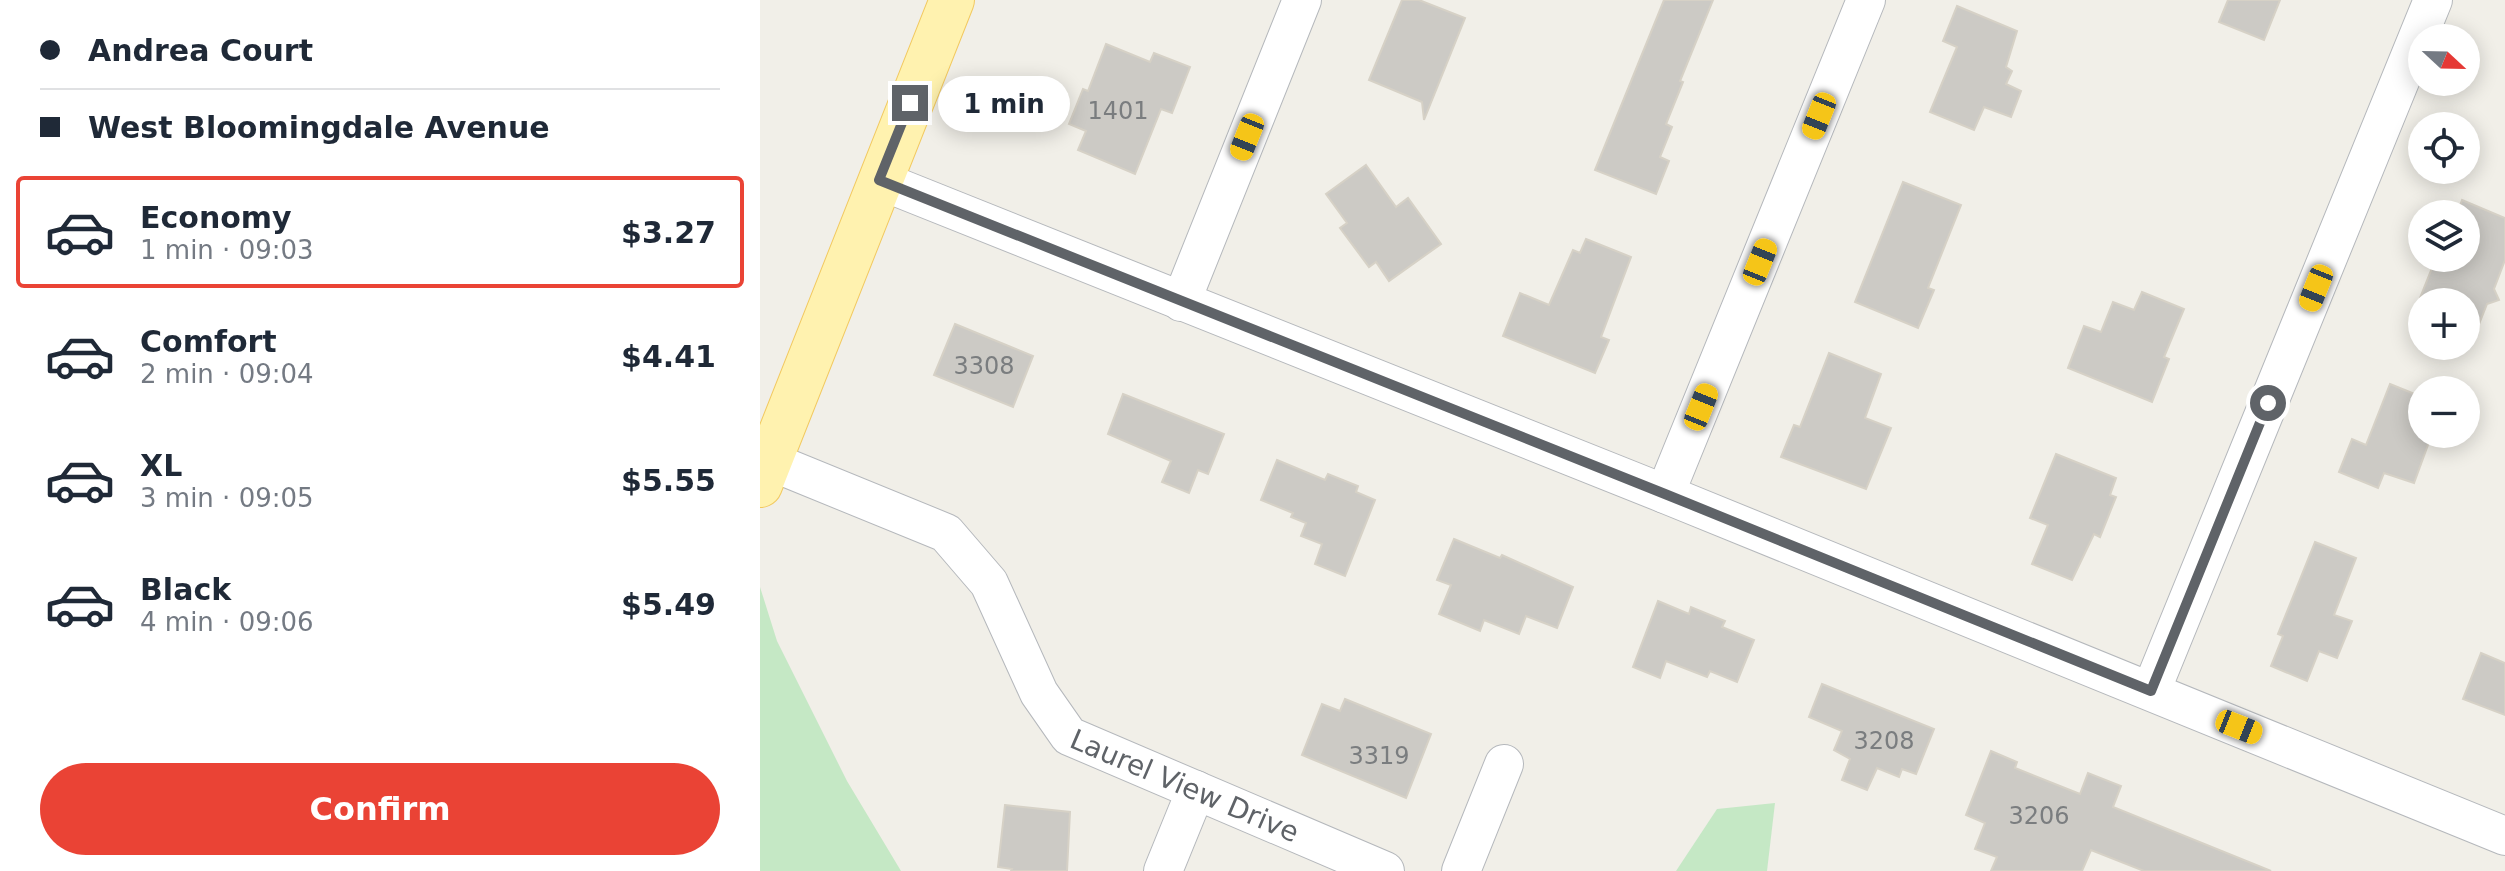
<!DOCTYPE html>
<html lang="en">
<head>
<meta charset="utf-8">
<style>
	:root { --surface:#fff; --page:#f6f6f7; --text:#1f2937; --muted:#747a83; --line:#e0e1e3; --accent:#ea4335 }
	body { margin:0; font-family:"DejaVu Sans",sans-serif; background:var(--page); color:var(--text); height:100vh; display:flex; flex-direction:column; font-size:30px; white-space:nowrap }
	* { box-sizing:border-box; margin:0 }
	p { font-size:26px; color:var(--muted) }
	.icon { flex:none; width:44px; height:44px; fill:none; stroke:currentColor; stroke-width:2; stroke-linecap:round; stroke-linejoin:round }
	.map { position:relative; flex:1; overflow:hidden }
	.side { display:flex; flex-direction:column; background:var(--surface); width:760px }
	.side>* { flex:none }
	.guide { display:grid; align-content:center; height:176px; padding:0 40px; background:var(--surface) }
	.needle { width:52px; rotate:112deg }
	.tools { position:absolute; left:1648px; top:24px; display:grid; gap:16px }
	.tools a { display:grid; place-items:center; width:72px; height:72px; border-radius:50%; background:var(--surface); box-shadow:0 4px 20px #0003; font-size:40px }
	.end { position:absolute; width:36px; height:36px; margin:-18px; border:10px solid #5f6368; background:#fff; box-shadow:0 0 0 4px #fff }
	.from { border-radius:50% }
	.bubble { position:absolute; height:56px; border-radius:28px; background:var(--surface); box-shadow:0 4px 20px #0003; font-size:26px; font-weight:700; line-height:56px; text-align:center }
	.car { position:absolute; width:24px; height:48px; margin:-24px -12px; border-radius:10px; box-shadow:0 0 6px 2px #0007; background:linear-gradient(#f5c518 24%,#345 0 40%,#f5c518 0 76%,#345 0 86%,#f5c518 0) }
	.guide b { display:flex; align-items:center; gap:28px; height:76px; font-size:30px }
	.guide b+b { border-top:2px solid var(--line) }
	.guide i { width:20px; height:20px; background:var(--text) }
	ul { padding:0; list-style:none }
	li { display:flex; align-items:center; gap:24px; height:112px; margin:0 16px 12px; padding:0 24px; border:4px solid transparent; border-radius:8px }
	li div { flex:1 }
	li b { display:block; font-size:30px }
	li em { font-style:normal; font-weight:700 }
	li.active { border-color:var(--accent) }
	li>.icon { width:72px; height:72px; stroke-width:1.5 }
	.cta { display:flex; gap:16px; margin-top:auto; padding:16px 40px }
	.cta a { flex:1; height:92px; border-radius:48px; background:var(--accent); color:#fff; font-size:32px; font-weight:700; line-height:92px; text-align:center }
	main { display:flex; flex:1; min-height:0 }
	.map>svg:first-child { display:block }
</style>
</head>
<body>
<main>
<section class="side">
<div class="guide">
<b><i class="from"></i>Andrea Court</b>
<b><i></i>West Bloomingdale Avenue</b>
</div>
<ul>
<li class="active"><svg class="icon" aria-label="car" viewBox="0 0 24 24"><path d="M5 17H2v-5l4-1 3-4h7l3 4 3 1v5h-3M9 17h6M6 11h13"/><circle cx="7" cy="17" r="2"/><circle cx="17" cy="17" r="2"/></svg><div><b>Economy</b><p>1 min · 09:03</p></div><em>$3.27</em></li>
<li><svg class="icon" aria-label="car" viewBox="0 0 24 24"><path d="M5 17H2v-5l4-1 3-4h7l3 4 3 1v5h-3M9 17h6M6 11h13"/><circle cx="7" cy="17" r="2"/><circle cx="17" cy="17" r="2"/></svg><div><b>Comfort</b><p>2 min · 09:04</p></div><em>$4.41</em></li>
<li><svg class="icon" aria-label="car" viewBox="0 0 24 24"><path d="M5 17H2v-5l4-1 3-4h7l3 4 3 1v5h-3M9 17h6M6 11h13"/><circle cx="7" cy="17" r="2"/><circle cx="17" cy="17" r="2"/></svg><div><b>XL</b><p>3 min · 09:05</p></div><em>$5.55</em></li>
<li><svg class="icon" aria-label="car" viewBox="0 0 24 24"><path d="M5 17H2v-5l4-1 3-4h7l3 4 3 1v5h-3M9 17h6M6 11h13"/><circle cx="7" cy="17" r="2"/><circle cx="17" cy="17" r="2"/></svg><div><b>Black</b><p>4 min · 09:06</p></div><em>$5.49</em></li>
</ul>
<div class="cta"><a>Confirm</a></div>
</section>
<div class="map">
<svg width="1745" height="871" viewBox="0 0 1745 871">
	<rect width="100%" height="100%" fill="#f1efe8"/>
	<g fill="#c5e8c5">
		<polygon points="0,587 17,641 87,781 141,871 0,871"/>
		<polygon points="1015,803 1007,871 916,871 957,809"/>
	</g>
	<g fill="#cccac5" stroke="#d6d1c6" stroke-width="2">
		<polygon points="642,0 659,0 705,18 664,120 662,102 609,80"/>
		<polygon points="904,0 953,0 920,81 923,82 906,124 912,127 900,157 909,161 896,194 835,170"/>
		<polygon points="1468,0 1520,0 1504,40 1459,22"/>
		<polygon points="1197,6 1257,31 1246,67 1252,71 1246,84 1261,91 1251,117 1224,107 1214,130 1170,112 1197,47 1183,41"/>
		<polygon points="346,44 390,62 394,53 430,67 412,113 401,109 375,174 318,150 326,131 309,124 323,89 328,91"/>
		<polygon points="606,165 636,207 648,198 681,244 629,281 616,262 609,267 580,228 587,223 566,194"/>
		<polygon points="1143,182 1201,205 1168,288 1174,290 1158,328 1095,302"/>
		<polygon points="1702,200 1745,218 1745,260 1734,289 1739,300 1727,304 1712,342 1706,340 1706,302 1662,302 1662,322 1652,318 1676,258 1706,258 1706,214 1697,214"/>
		<polygon points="826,239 871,257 841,337 849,340 835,373 743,336 760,293 789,305 813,250 820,253"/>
		<polygon points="1382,292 1424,309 1404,357 1409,359 1392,402 1308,368 1324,326 1341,332 1353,302 1374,310"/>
		<polygon points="195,324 273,356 253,407 174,375"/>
		<polygon points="1069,353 1121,374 1105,418 1131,428 1106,489 1021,457 1034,425 1040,427"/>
		<polygon points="1630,384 1662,397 1662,434 1672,434 1654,483 1624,473 1618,488 1579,472 1592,439 1606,445"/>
		<polygon points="363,394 464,434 448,474 438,470 429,493 402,482 411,461 348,434"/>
		<polygon points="1296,454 1356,478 1350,495 1356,497 1340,537 1334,534 1312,580 1272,564 1288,525 1270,518"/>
		<polygon points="517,460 565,480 568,474 598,486 596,492 615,500 585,576 555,564 562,544 541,536 546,523 531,517 533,513 501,500"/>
		<polygon points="694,539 740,558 742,555 813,587 797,628 766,616 759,634 724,620 720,631 679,614 691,585 677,580"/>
		<polygon points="1555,542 1596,558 1574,615 1592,621 1577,658 1559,651 1547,681 1511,666 1523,636 1518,634"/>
		<polygon points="898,601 929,614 931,607 965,621 962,627 994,640 977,682 950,671 947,677 906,661 900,678 873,667"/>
		<polygon points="1721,653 1745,663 1745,715 1703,699"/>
		<polygon points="1062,684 1174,729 1156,774 1142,769 1139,777 1117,768 1107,790 1082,780 1090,759 1074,750 1082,731 1049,717"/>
		<polygon points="585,699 671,734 646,798 542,755 562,704 580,711"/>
		<polygon points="1231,751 1257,762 1255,768 1320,794 1328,773 1361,786 1353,807 1511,871 1384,871 1331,850 1322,871 1231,871 1237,857 1215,849 1225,823 1206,815"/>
		<polygon points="245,805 310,812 307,871 251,871 252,869 238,867"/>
	</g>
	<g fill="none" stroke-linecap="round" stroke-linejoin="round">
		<defs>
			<g id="minor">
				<polyline points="119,180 905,494 1745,836"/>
				<polyline points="421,302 542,0"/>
				<path id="s1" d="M0,457L186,533L229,583L279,693L309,736L625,871"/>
				<polyline points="905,494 1106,0"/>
				<polyline points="1391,691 1673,0"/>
				<polyline points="403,871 436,790"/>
				<polyline points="701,871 744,764"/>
			</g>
			<polyline id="major" points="0,485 192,0"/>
		</defs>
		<use href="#minor" stroke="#b5b8bc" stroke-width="40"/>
		<use href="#major" stroke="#f2c960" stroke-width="46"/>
		<use href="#minor" stroke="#fff" stroke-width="38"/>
		<use href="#major" stroke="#fff2af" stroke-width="44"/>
	</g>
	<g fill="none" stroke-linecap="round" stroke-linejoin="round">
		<polyline stroke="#5f6368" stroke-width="10" points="150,103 119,180 905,494 1391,691 1508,403"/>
	</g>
	<g text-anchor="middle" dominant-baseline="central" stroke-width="6" stroke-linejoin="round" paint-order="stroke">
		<g font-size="24" fill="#7a7d7f">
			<text x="358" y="111">1401</text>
			<text x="224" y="366">3308</text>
			<text x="1124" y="741">3208</text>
			<text x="619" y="756">3319</text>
			<text x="1279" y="816">3206</text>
		</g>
		<g font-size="28" fill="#5f6368" stroke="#fff">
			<text stroke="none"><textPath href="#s1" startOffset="566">Laurel View Drive</textPath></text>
		</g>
	</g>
</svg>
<div class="tools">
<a><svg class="needle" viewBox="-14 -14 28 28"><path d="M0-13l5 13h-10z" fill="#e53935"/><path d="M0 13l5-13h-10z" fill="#747a83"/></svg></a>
<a><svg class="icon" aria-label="locate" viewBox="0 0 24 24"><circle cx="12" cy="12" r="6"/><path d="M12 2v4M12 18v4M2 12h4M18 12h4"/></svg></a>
<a><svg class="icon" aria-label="layers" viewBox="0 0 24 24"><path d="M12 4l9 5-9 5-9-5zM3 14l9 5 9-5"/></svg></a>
<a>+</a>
<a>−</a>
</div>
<i class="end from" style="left:1508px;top:403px"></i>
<i class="end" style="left:150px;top:103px"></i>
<div class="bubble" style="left:178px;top:76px;width:132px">1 min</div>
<i class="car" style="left:1059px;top:116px;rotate:202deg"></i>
<i class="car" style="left:487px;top:137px;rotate:202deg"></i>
<i class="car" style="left:1000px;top:262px;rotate:22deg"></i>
<i class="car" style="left:1556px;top:288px;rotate:202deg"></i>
<i class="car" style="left:941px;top:407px;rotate:22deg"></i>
<i class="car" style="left:1479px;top:727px;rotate:112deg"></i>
</div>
</main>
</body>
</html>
